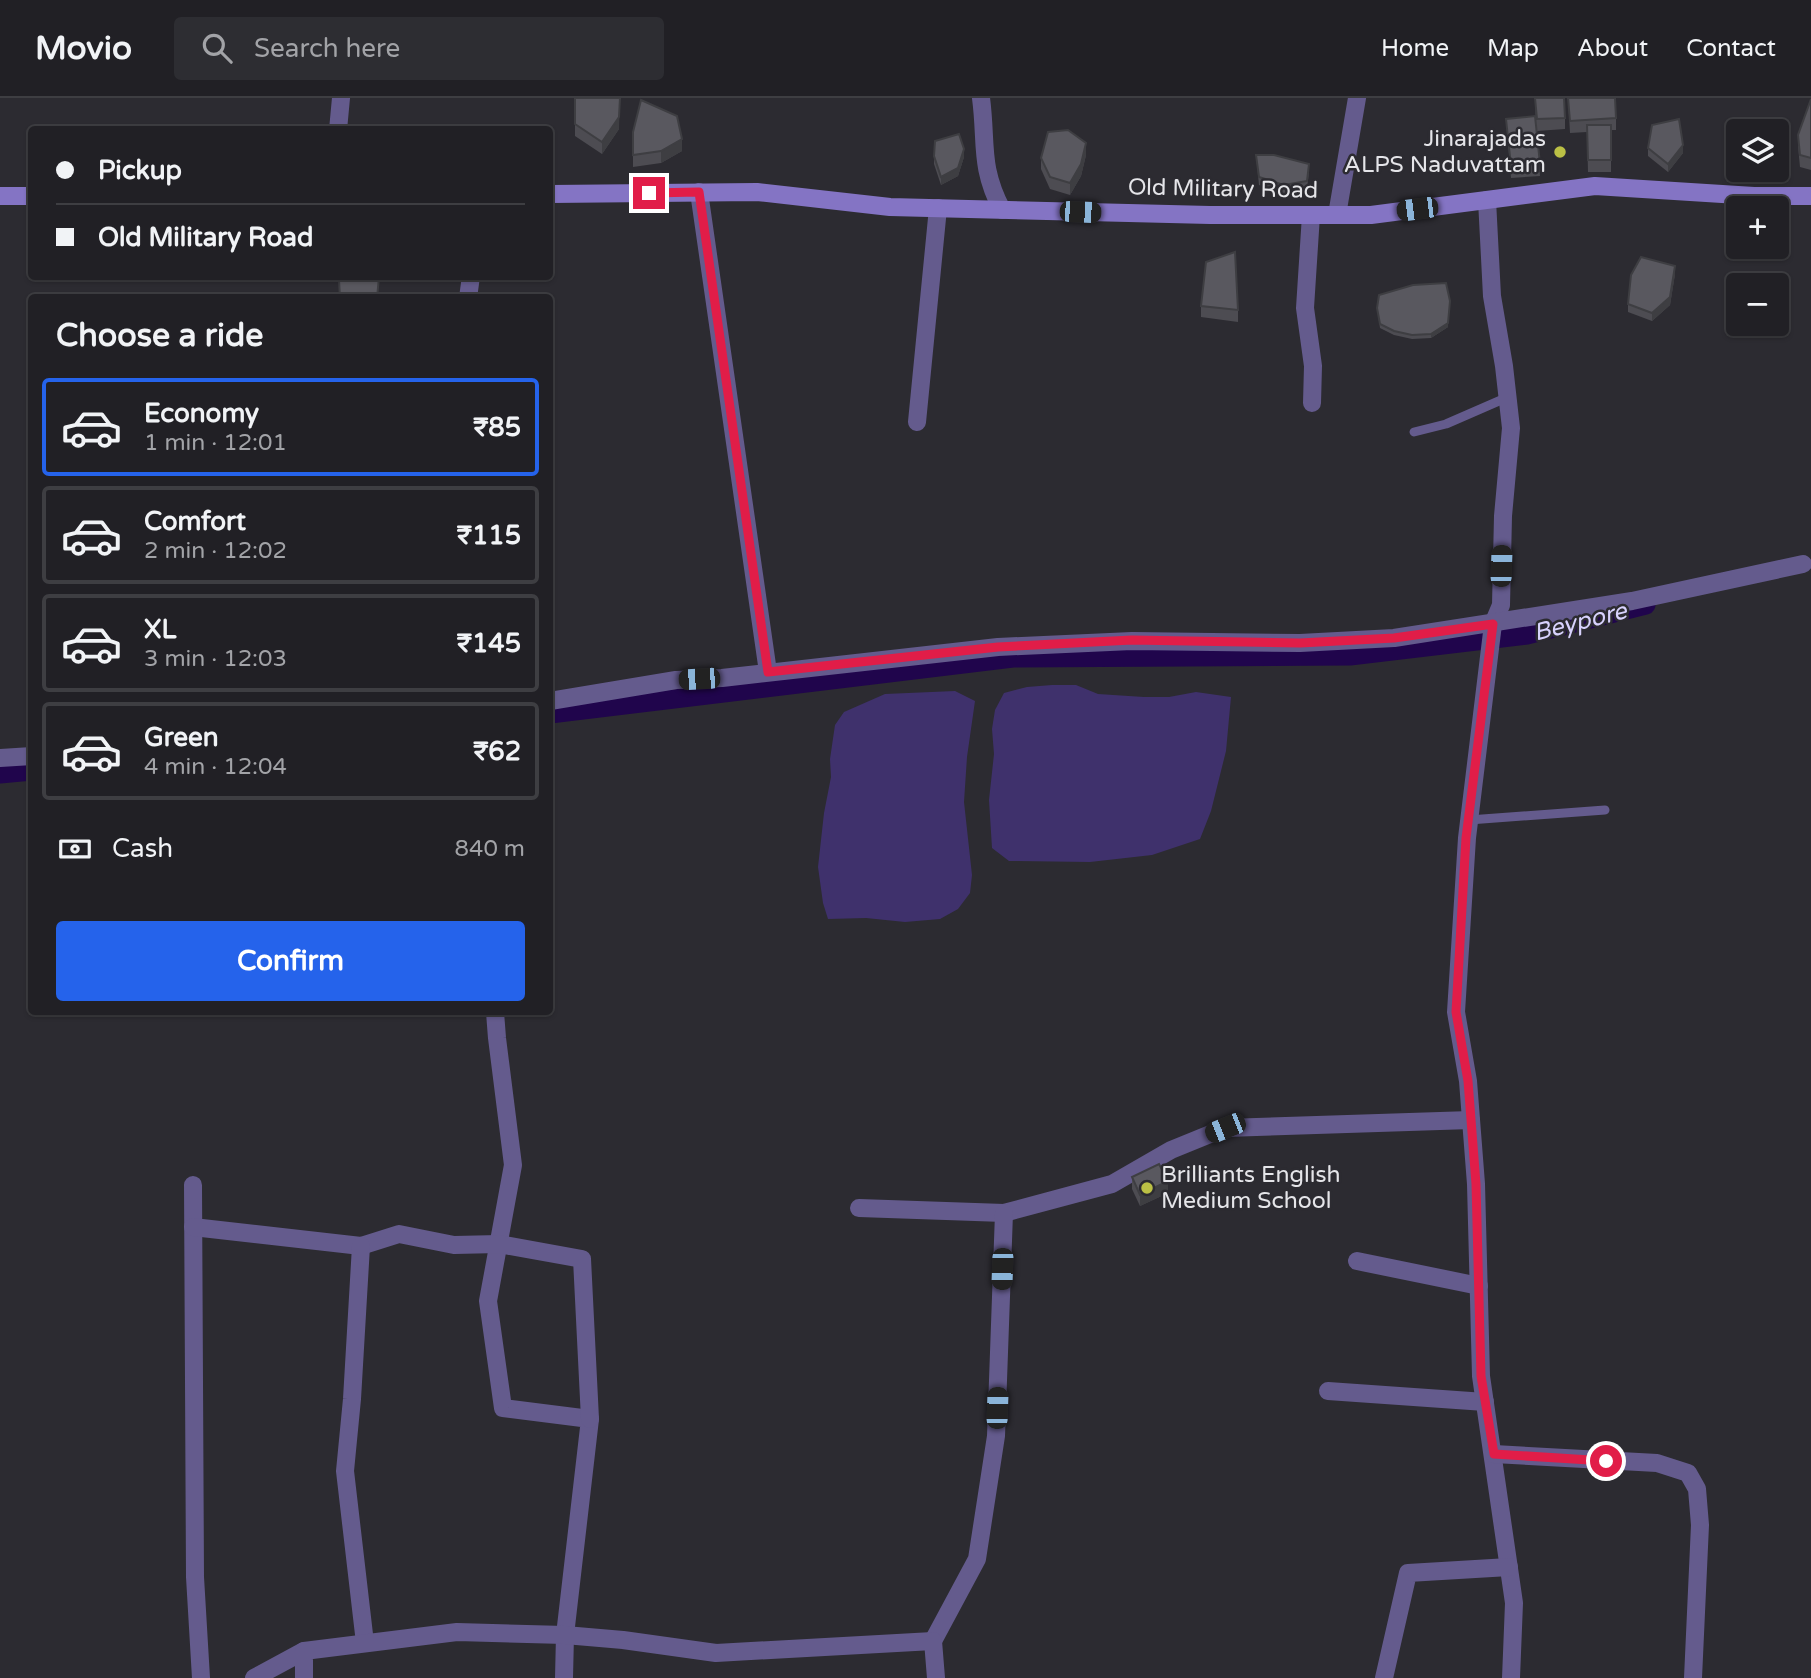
<!DOCTYPE html>
<html lang="en">
<head>
<meta charset="utf-8">
<style>
	:root { --surface:#212025; --page:#2d2d32; --text:#f1f3f6; --muted:#a2a3a7; --line:#3e3e42; --accent:#2563eb }
	body { margin:0; font-family:"Varela Round",sans-serif; background:var(--page); color:var(--text); height:100vh; display:flex; flex-direction:column; font-size:26px; white-space:nowrap }
	* { box-sizing:border-box; margin:0 }
	p { font-size:23px; color:var(--muted) }
	.icon { flex:none; width:38px; height:38px; fill:none; stroke:currentColor; stroke-width:2; stroke-linecap:round; stroke-linejoin:round }
	.map { position:relative; flex:1; overflow:hidden }
	.panel { position:absolute; left:28px; top:196px; width:525px; height:721px; display:flex; flex-direction:column; background:var(--surface); border-radius:7px; box-shadow:0 2px 5px #0004,0 0 0 2px var(--line) }
	.panel>* { flex:none }
	.hud { position:absolute; left:28px; top:28px; width:525px; height:154px; border-radius:7px; box-shadow:0 2px 5px #0004,0 0 0 2px var(--line); display:grid; align-content:center; height:154px; padding:0 28px; background:var(--surface) }
	.controls { position:absolute; left:1726px; top:21px; display:grid; gap:14px }
	.controls a { display:grid; place-items:center; width:63px; height:63px; border-radius:7px; background:var(--surface); box-shadow:0 2px 5px #0004,0 0 0 2px var(--line); font-size:35px }
	.end { position:absolute; width:32px; height:32px; margin:-16px; border:9px solid #e11d48; background:#fff; box-shadow:0 0 0 4px #fff }
	.from { border-radius:50% }
	.car { position:absolute; width:21px; height:42px; margin:-21px -10px; border-radius:9px; box-shadow:0 0 5px 2px #0007; background:linear-gradient(#222 24%,#8ab4d8 0 40%,#222 0 76%,#8ab4d8 0 86%,#222 0) }
	.hud b { display:flex; align-items:center; gap:24px; height:66px; font-size:26px }
	.hud b+b { border-top:2px solid var(--line) }
	.hud i { width:18px; height:18px; background:var(--text) }
	ul { padding:0; list-style:none }
	li { display:flex; align-items:center; gap:21px; height:98px; margin:0 14px 10px; padding:0 14px; border:4px solid var(--line); border-radius:7px }
	li div { flex:1 }
	li b { display:block; font-size:26px }
	li em { font-style:normal; font-weight:700 }
	li.selected { border-color:var(--accent) }
	li>.icon { width:63px; height:63px; stroke-width:1.5 }
	h2 { padding:0 28px; font-size:32px; line-height:84px }
	.pay { display:flex; align-items:center; gap:18px; height:77px; padding:0 28px; font-size:26px }
	.pay p { margin-inline-start:auto }
	.button { display:flex; gap:14px; margin-top:auto; padding:14px 28px }
	.button a { flex:1; height:80px; border-radius:7px; background:var(--accent); color:#fff; font-size:28px; font-weight:700; line-height:80px; text-align:center }
	header { display:flex; align-items:center; gap:42px; box-sizing:border-box; height:98px; padding:0 35px; background:var(--surface); border-bottom:2px solid var(--line) }
	header strong { font-size:33px }
	nav { display:flex; gap:38px; margin-inline-start:auto; font-size:24px }
	.search { width:490px; height:63px; background:var(--page); display:flex; align-items:center; gap:18px; box-sizing:border-box; padding:0 24px; border-radius:7px; color:var(--muted); font-size:26px }
	.map>svg:first-child { display:block }
</style>
</head>
<body>
<header>
<strong>Movio</strong>
<div class="search"><svg class="icon" aria-label="search" viewBox="0 0 24 24"><circle cx="10" cy="10" r="6"/><path d="M15 15l6 6"/></svg>Search here</div>
<nav><a>Home</a><a>Map</a><a>About</a><a>Contact</a></nav>
</header>
<div class="map">
<svg width="1811" height="1580" viewBox="0 0 1811 1580">
	<rect width="100%" height="100%" fill="#2c2b31"/>
	<g fill="#3f316c">
		<polygon points="1052,587 1076,587 1098,596 1144,599 1169,599 1196,594 1231,599 1226,653 1211,713 1200,741 1152,757 1090,764 1009,763 992,750 989,702 994,656 992,631 995,612 1004,595 1027,589"/>
		<polygon points="955,593 975,603 967,659 964,704 972,777 970,795 958,811 940,821 905,824 866,820 828,821 823,805 818,769 824,715 831,679 830,661 835,627 844,614 885,596"/>
	</g>
	<g fill="none" stroke-linecap="round" stroke-linejoin="round">
		<g stroke="#20054c" stroke-width="19">
			<polyline points="550,616 1013,560 1350,558 1527,537 1646,507"/>
			<polyline points="0,676 32,673"/>
		</g>
		<g stroke="#645b8d" stroke-width="9">
			<polyline points="1414,334 1446,326 1508,299"/>
			<polyline points="1469,722 1605,712"/>
		</g>
		<g stroke="#645b8d" stroke-width="18">
			<path d="M981,0C987,45 979,68 1002,112"/>
			<polyline points="338,32 341,0"/>
			<polyline points="699,94 768,574"/>
			<polyline points="1487,102 1492,198 1504,268 1511,330 1503,418 1501,507 1493,526 1467,740 1456,914 1468,983 1476,1086 1481,1278 1514,1505 1511,1580"/>
			<polyline points="1311,117 1305,210 1313,268 1312,305"/>
			<polyline points="1337,117 1357,0"/>
			<polyline points="468,200 471,178"/>
			<polyline points="917,324 938,110"/>
			<polyline points="550,603 676,582 722,580 998,549 1132,543 1300,545 1394,540 1632,503 1803,466"/>
			<polyline points="0,660 32,658"/>
			<polyline points="495,914 497,940 513,1067 488,1203 503,1310 590,1321 565,1537 564,1580"/>
			<polyline points="193,1087 195,1479 201,1580"/>
			<polyline points="859,1110 1004,1115 1112,1086 1171,1052 1225,1030 1471,1022"/>
			<polyline points="193,1129 361,1148 399,1136 454,1147 499,1146 582,1161 590,1321"/>
			<polyline points="361,1148 352,1301 345,1373 365,1545"/>
			<polyline points="1357,1163 1479,1188"/>
			<polyline points="1328,1293 1485,1304"/>
			<polyline points="1494,1356 1657,1365 1688,1375 1697,1391 1700,1427 1693,1580"/>
			<polyline points="933,1543 977,1461 996,1338 1004,1115"/>
			<polyline points="254,1580 304,1553"/>
			<polyline points="304,1580 304,1553 457,1534 565,1537 623,1542 716,1555 933,1543 936,1580"/>
			<polyline points="1384,1580 1408,1475 1509,1469"/>
		</g>
		<g stroke="#8474c4" stroke-width="18">
			<polyline points="550,96 757,94 890,109 1210,117 1371,117 1595,88 1754,98 1811,98"/>
			<polyline points="0,98 32,98"/>
		</g>
	</g>
	<g fill="#4d4c52">
		<polygon points="575,0 619,31 602,56 575,38"/>
		<polygon points="1535,0 1565,20 1565,31 1537,33 1540,78 1511,80 1506,21 1536,29"/>
		<polygon points="1568,0 1616,20 1616,32 1611,32 1611,74 1588,74 1587,34 1570,35"/>
		<polygon points="1811,1 1811,72 1800,69 1798,48 1798,37"/>
		<polygon points="633,34 682,53 661,65 633,69"/>
		<polygon points="1648,50 1683,55 1668,74 1648,58"/>
		<polygon points="1086,57 1081,78 1070,97 1050,91 1041,71 1041,60"/>
		<polygon points="1256,57 1309,74 1307,91 1284,95 1259,87"/>
		<polygon points="934,58 964,59 958,78 941,87 934,66"/>
		<polygon points="1675,176 1670,207 1652,223 1628,214 1628,206"/>
		<polygon points="49,178 79,178 50,182"/>
		<polygon points="1201,208 1238,212 1238,224 1201,219"/>
		<polygon points="1377,210 1448,229 1431,240 1412,241 1394,237 1380,230"/>
		<polygon points="1132,1079 1168,1095 1140,1108 1132,1091"/>
	</g>
	<g fill="#3e3e42">
		<polygon points="620,0 619,31 602,56 602,44"/>
		<polygon points="682,41 682,53 661,65 661,53"/>
		<polygon points="1086,45 1086,57 1081,78 1070,97 1070,85"/>
		<polygon points="1683,47 1683,55 1668,74 1668,66"/>
		<polygon points="964,51 964,59 958,78 941,87 941,79"/>
		<polygon points="1675,168 1675,176 1670,207 1652,223 1652,215"/>
		<polygon points="1450,203 1448,229 1431,240 1431,236"/>
		<polygon points="1168,1083 1168,1095 1140,1108 1140,1097"/>
	</g>
	<g fill="#59585f" stroke="#3e3e42" stroke-width="2">
		<polygon points="575,0 620,0 619,19 602,44 575,26"/>
		<polygon points="1535,0 1564,0 1565,20 1537,21"/>
		<polygon points="1568,0 1615,0 1616,20 1570,23"/>
		<polygon points="1811,1 1811,60 1800,57 1798,37"/>
		<polygon points="641,2 677,18 682,41 661,53 633,57 633,34"/>
		<polygon points="1535,18 1540,66 1511,68 1506,21"/>
		<polygon points="1679,21 1683,47 1668,66 1648,50 1652,27"/>
		<polygon points="1587,27 1611,27 1611,62 1588,62"/>
		<polygon points="1068,32 1086,45 1081,66 1070,85 1050,79 1041,60 1048,34"/>
		<polygon points="959,36 964,51 958,70 941,79 934,58 935,43"/>
		<polygon points="1256,57 1274,57 1309,66 1307,83 1284,87 1259,79"/>
		<polygon points="1235,154 1238,212 1201,208 1206,164"/>
		<polygon points="1641,159 1675,168 1670,199 1652,215 1628,206 1631,177"/>
		<polygon points="379,179 377,200 340,200 339,182"/>
		<polygon points="1446,185 1450,203 1448,225 1431,236 1412,237 1394,233 1380,226 1377,210 1379,197 1413,187"/>
		<polygon points="1159,1066 1168,1083 1140,1097 1132,1079"/>
	</g>
	<g fill="none" stroke-linecap="round" stroke-linejoin="round">
		<polyline stroke="#e11d48" stroke-width="9" points="649,95 699,94 768,574 998,549 1132,542 1300,545 1394,540 1493,526 1466,740 1456,914 1468,983 1476,1086 1481,1278 1494,1356 1606,1363"/>
	</g>
	<g fill="#bbc045" stroke="#2c2b31" stroke-width="2.5">
		<circle cx="1560" cy="54" r="7"/>
		<circle cx="1147" cy="1090" r="7"/>
	</g>
	<g text-anchor="middle" dominant-baseline="central" stroke-width="5" stroke-linejoin="round" paint-order="stroke">
		<g font-size="23" fill="#e5e5e9" stroke="#2c2b31" text-anchor="end">
			<text x="1546" y="41">Jinarajadas<tspan x="1546" dy="26">ALPS Naduvattam</tspan></text>
			<text x="1161" y="1077" text-anchor="start">Brilliants English<tspan x="1161" dy="26">Medium School</tspan></text>
		</g>
		<g font-size="23" fill="#e5e5e9" stroke="#2c2b31">
			<text transform="translate(1223 91) rotate(1)">Old Military Road</text>
		</g>
		<g font-size="24" font-style="italic" fill="#d8d2fd" stroke="#2c2b31">
			<text transform="translate(1580 524) rotate(-14)">Beypore</text>
		</g>
	</g>
</svg>
<div class="controls">
<a><svg class="icon" aria-label="layers" viewBox="0 0 24 24"><path d="M12 4l9 5-9 5-9-5zM3 14l9 5 9-5"/></svg></a>
<a>+</a>
<a>−</a>
</div>
<i class="end from" style="left:1606px;top:1363px"></i>
<i class="end" style="left:649px;top:95px"></i>
<i class="car" style="left:1417px;top:111px;rotate:263deg"></i>
<i class="car" style="left:1080px;top:114px;rotate:92deg"></i>
<i class="car" style="left:1501px;top:468px;rotate:2deg"></i>
<i class="car" style="left:699px;top:581px;rotate:267deg"></i>
<i class="car" style="left:1225px;top:1030px;rotate:248deg"></i>
<i class="car" style="left:1002px;top:1171px;rotate:182deg"></i>
<i class="car" style="left:997px;top:1310px;rotate:2deg"></i>
<div class="hud">
<b><i class="from"></i>Pickup</b>
<b><i></i>Old Military Road</b>
</div>
<section class="panel">
<h2>Choose a ride</h2>
<ul>
<li class="selected"><svg class="icon" aria-label="car" viewBox="0 0 24 24"><path d="M5 17H2v-5l4-1 3-4h7l3 4 3 1v5h-3M9 17h6M6 11h13"/><circle cx="7" cy="17" r="2"/><circle cx="17" cy="17" r="2"/></svg><div><b>Economy</b><p>1 min · 12:01</p></div><em>₹85</em></li>
<li><svg class="icon" aria-label="car" viewBox="0 0 24 24"><path d="M5 17H2v-5l4-1 3-4h7l3 4 3 1v5h-3M9 17h6M6 11h13"/><circle cx="7" cy="17" r="2"/><circle cx="17" cy="17" r="2"/></svg><div><b>Comfort</b><p>2 min · 12:02</p></div><em>₹115</em></li>
<li><svg class="icon" aria-label="car" viewBox="0 0 24 24"><path d="M5 17H2v-5l4-1 3-4h7l3 4 3 1v5h-3M9 17h6M6 11h13"/><circle cx="7" cy="17" r="2"/><circle cx="17" cy="17" r="2"/></svg><div><b>XL</b><p>3 min · 12:03</p></div><em>₹145</em></li>
<li><svg class="icon" aria-label="car" viewBox="0 0 24 24"><path d="M5 17H2v-5l4-1 3-4h7l3 4 3 1v5h-3M9 17h6M6 11h13"/><circle cx="7" cy="17" r="2"/><circle cx="17" cy="17" r="2"/></svg><div><b>Green</b><p>4 min · 12:04</p></div><em>₹62</em></li>
</ul>
<div class="pay"><svg class="icon" aria-label="cash" viewBox="0 0 24 24"><path d="M3 7h18v10H3z"/><circle cx="12" cy="12" r="2"/></svg>Cash<p>840 m</p></div>
<div class="button"><a>Confirm</a></div>
</section>
</div>
</body>
</html>
